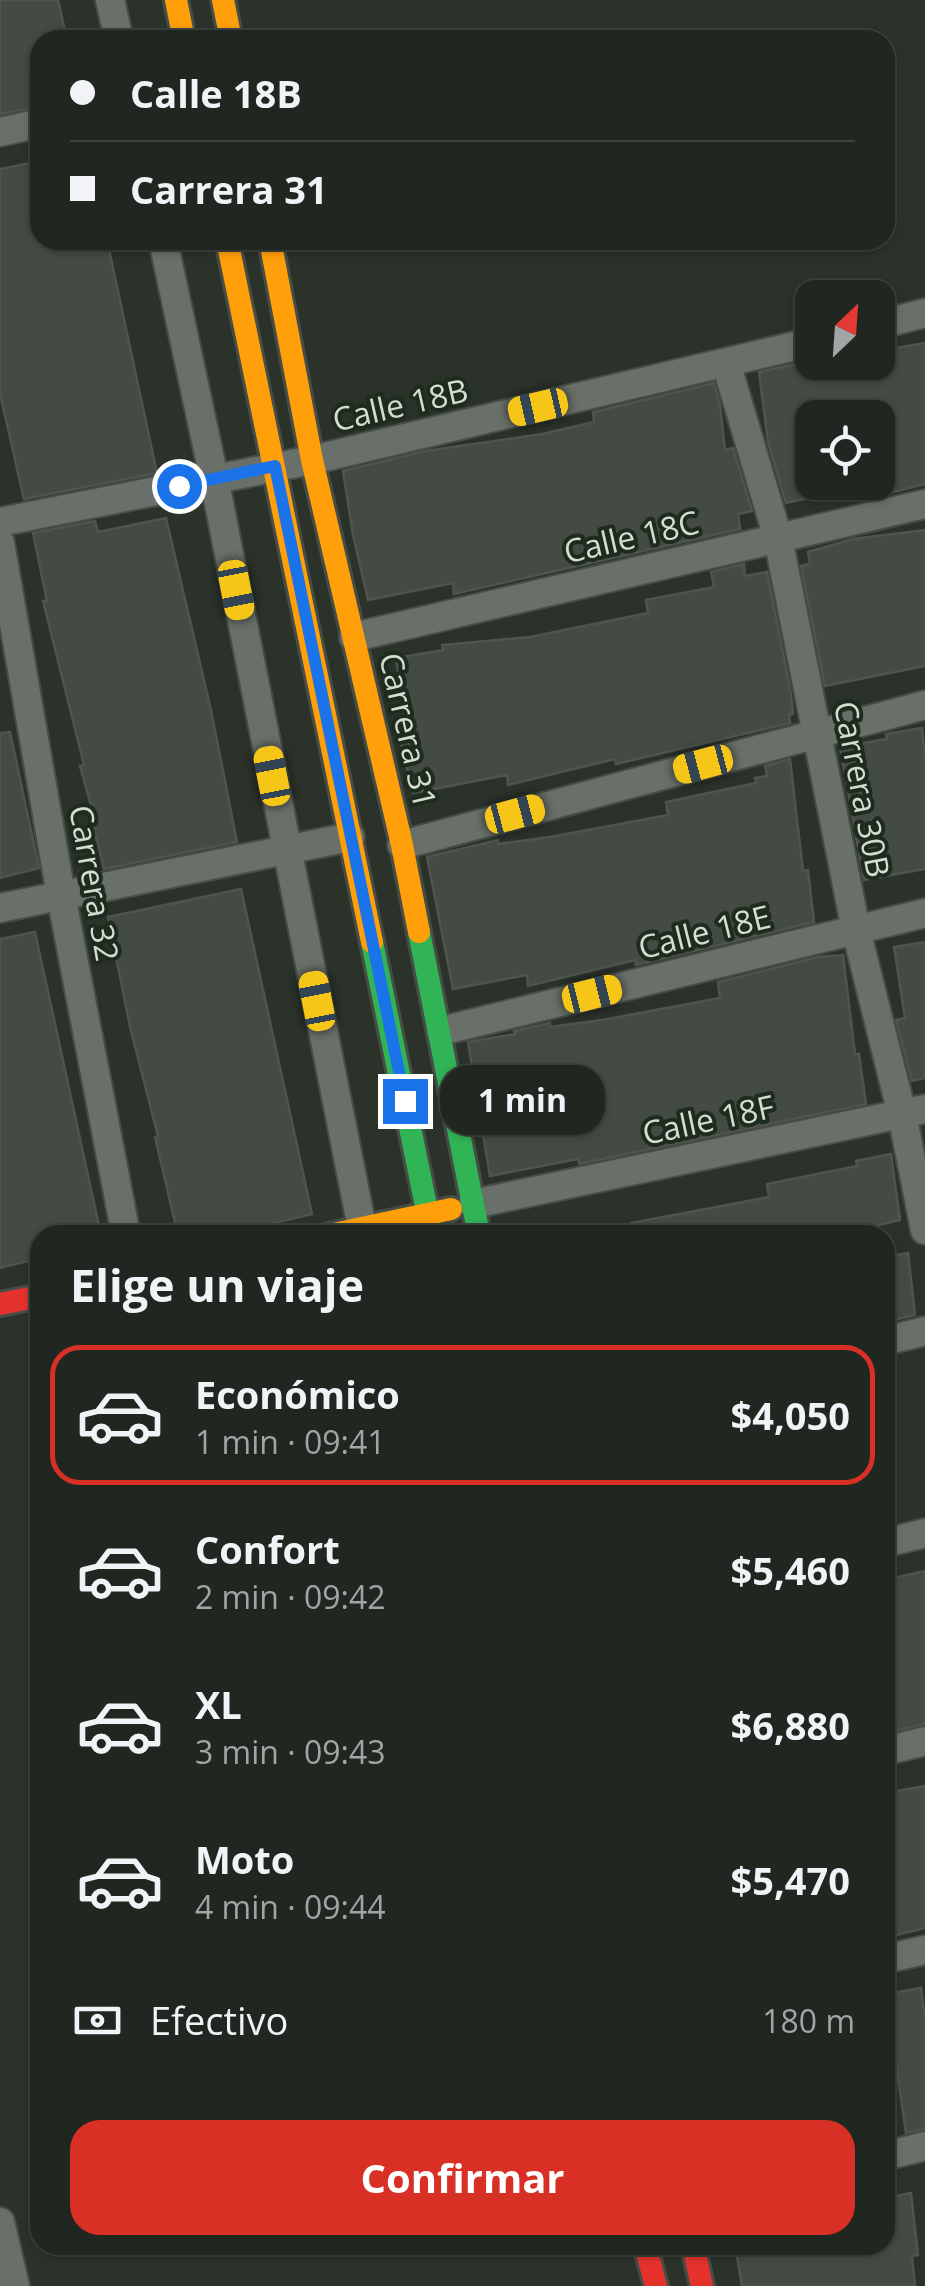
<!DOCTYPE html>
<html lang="es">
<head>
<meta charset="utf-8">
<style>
	:root { --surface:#202620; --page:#2d322d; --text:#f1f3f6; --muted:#a2a5a5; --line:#3d433e; --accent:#d93025 }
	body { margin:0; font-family:"Open Sans",sans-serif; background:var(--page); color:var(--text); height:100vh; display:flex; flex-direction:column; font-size:38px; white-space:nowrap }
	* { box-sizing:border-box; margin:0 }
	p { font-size:32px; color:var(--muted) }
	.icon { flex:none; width:55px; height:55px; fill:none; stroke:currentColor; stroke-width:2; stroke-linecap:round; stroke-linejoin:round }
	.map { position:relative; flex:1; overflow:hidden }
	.details { position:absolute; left:30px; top:1225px; width:865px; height:1030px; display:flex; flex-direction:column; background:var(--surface); border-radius:30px; box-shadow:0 2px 8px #0004,0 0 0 2px var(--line) }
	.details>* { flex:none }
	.top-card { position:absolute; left:30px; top:30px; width:865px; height:220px; border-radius:30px; box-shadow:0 2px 8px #0004,0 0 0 2px var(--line); display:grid; align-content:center; height:220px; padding:0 40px; background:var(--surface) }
	.needle { width:65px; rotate:25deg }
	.fabs { position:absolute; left:795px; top:280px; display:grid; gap:20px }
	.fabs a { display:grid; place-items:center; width:100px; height:100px; border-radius:20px; background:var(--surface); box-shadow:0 2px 8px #0004,0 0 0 2px var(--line); font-size:50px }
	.end { position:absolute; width:45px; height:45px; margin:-22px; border:12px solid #1a73e8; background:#fff; box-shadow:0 0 0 5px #fff }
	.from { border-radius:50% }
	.bubble { position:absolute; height:70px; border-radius:30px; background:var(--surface); box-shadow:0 2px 8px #0004,0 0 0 2px var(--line); font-size:32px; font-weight:700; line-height:70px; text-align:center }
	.car { position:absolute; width:30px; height:60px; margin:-30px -15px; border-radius:12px; box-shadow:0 0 8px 2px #0007; background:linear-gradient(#f5c518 24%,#345 0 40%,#f5c518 0 76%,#345 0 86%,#f5c518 0) }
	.top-card b { display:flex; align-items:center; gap:35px; height:95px; font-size:38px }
	.top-card b+b { border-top:2px solid var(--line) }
	.top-card i { width:25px; height:25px; background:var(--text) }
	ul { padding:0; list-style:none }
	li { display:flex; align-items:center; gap:30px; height:140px; margin:0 20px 15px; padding:0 20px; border:5px solid transparent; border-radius:30px }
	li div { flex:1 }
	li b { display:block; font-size:38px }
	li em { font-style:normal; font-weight:700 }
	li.current { border-color:var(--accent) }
	li>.icon { width:90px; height:90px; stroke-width:1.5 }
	h2 { padding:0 40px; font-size:45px; line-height:120px }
	.pay { display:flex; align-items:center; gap:25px; height:110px; padding:0 40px; font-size:38px }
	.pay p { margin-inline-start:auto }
	.cta { display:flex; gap:20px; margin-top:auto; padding:20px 40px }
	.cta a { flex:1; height:115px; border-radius:30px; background:var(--accent); color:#fff; font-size:40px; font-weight:700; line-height:115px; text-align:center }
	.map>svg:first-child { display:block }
</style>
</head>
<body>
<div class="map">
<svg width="925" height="2286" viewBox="0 0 925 2286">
	<rect width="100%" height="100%" fill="#2b322a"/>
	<g fill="#444a44" stroke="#4f554e" stroke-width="2.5">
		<polygon points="0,0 58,0 67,40 40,40 40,106 0,114"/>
		<polygon points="40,161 40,240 107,240 157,473 24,499 0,394 0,169"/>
		<polygon points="925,343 925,484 878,496 878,414 866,417 865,410 830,418 812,418 812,497 786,503 768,442 759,372 805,362 878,362 878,351"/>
		<polygon points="714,383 720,405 725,450 733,448 752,511 738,514 740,529 454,594 453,583 368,600 353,535 343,471 425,451 542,434 594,422 593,412"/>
		<polygon points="166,518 211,710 237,842 104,869 92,821 95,820 80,766 84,765 43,601 47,601 33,533 95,521 98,532"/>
		<polygon points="925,530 925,666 825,686 801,566 810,564 808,552 853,539"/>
		<polygon points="744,564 745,576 767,572 791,694 793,714 789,714 790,723 616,764 615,759 508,785 507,775 413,793 398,731 407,729 396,658 443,650 442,645 530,637 648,613 646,600 714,587 711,572"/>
		<polygon points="922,728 925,756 925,869 864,880 840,747 887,739 886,734"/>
		<polygon points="10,732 39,868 0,878 0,733"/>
		<polygon points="790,759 803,871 808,870 814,922 636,965 635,960 528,986 527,975 453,989 427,857 498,840 498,844 550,837 668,815 666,802 756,783 755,778 767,776 765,766"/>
		<polygon points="241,889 312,1214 225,1235 178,1235 155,1137 158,1136 130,1027 108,917"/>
		<polygon points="35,932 101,1235 40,1235 40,1258 0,1268 0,939"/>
		<polygon points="925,942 925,1078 912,1081 896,1020 905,1018 894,947"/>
		<polygon points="843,955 855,1054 859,1054 866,1104 579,1164 578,1159 490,1176 468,1042 515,1034 514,1031 550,1023 550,1027 602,1020 720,998 718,982 818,957"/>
		<polygon points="891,1154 900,1220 834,1235 632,1235 631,1223 769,1197 767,1184 857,1166 856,1161"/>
		<polygon points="908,1253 915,1315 885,1322 885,1257"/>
		<polygon points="925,1571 925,1724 885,1733 885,1580"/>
		<polygon points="925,1786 925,1928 885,1938 885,1793"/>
		<polygon points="921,1988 925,2019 925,2129 906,2133 886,1994"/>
		<polygon points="911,2193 918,2255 912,2256 915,2286 742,2286 735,2245 885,2245 885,2198"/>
	</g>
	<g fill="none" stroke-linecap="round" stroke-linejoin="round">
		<defs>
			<g id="street">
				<polyline points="110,0 119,40"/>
				<polyline points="0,132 40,123"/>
				<polyline points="163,240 214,478 362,1228"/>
				<polyline points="878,325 925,313"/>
				<polyline points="726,363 778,538 856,930 902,1114 925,1230"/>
				<polyline points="0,522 312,460 812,342"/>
				<polyline points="0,543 61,895 126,1235"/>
				<polyline points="354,637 925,504"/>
				<polyline points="402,845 925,705"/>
				<polyline points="0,908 350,837"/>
				<polyline points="441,1031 925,913"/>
				<polyline points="473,1204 925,1109"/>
				<polyline points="885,1341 925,1331"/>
				<polyline points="885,1543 925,1533"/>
				<polyline points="885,1751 925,1741"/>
				<polyline points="885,1959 925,1950"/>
				<polyline points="885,2156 925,2146"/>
				<polyline points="0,2222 15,2286"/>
			</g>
			<g id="fast">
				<polyline points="419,932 479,1235"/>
				<polyline points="372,942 432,1235"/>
			</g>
			<g id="slow">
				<polyline points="176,0 184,40"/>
				<polyline points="223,0 231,40"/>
				<polyline points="227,240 372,942"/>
				<polyline points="270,240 312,460 402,845 419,932"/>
				<polyline points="329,1235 451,1209"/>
			</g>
			<g id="jam">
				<polyline points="0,1304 40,1296"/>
				<polyline points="645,2245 656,2286"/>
				<polyline points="693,2245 702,2286"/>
			</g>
		</defs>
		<use href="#street" stroke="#464d46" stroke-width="32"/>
		<use href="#fast" stroke="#464d46" stroke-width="28"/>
		<use href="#slow" stroke="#464d46" stroke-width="28"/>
		<use href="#jam" stroke="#464d46" stroke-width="28"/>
		<use href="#street" stroke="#696f69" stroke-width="28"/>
		<use href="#fast" stroke="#30b455" stroke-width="22"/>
		<use href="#slow" stroke="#ff9f0a" stroke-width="22"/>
		<use href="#jam" stroke="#e5322d" stroke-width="22"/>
	</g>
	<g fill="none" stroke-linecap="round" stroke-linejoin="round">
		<polyline stroke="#1a73e8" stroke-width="12" points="179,486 275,466 405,1101"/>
	</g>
	<g text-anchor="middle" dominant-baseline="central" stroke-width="8" stroke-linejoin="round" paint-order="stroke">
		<g font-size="32" fill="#d4ddd3" stroke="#1e2c1d">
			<text transform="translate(400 404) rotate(-13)">Calle 18B</text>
			<text transform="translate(631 536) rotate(-13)">Calle 18C</text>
			<text transform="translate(409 730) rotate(77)">Carrera 31</text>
			<text transform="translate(863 789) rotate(79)">Carrera 30B</text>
			<text transform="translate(95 883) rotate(80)">Carrera 32</text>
			<text transform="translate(704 931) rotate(-14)">Calle 18E</text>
			<text transform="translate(708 1119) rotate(-12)">Calle 18F</text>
		</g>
	</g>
</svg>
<div class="fabs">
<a><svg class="needle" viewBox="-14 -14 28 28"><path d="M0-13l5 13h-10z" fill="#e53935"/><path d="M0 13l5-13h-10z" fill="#a2a5a5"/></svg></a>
<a><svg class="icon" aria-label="locate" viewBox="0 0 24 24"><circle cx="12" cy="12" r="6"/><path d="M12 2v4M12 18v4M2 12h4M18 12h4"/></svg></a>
</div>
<i class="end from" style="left:179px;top:486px"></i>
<i class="end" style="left:405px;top:1101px"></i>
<div class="bubble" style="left:440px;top:1065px;width:165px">1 min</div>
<i class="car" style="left:538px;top:407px;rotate:257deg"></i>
<i class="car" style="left:236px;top:590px;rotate:169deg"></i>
<i class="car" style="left:703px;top:764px;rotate:255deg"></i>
<i class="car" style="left:272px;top:776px;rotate:349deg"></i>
<i class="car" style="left:515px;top:814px;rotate:75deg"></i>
<i class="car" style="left:592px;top:994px;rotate:76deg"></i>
<i class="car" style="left:317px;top:1001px;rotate:349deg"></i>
<div class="top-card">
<b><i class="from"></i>Calle 18B</b>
<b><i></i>Carrera 31</b>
</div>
<section class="details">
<h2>Elige un viaje</h2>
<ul>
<li class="current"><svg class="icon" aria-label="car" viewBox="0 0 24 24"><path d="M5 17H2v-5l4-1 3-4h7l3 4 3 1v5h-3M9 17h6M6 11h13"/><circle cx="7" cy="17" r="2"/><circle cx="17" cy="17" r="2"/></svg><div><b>Económico</b><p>1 min · 09:41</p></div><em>$4,050</em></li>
<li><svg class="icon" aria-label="car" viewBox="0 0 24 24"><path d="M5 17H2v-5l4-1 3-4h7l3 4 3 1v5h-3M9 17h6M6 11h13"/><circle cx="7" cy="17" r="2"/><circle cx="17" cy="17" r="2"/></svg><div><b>Confort</b><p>2 min · 09:42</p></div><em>$5,460</em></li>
<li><svg class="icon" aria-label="car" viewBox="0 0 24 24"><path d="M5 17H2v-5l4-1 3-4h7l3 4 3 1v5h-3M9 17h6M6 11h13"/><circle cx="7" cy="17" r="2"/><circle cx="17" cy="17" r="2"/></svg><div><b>XL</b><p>3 min · 09:43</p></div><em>$6,880</em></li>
<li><svg class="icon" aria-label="car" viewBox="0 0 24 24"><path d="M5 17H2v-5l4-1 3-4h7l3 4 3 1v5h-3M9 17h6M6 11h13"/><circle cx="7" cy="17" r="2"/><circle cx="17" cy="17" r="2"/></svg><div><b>Moto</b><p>4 min · 09:44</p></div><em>$5,470</em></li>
</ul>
<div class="pay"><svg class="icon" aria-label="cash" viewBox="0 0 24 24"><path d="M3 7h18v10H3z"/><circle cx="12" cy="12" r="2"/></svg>Efectivo<p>180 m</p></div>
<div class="cta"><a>Confirmar</a></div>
</section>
</div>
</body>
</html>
